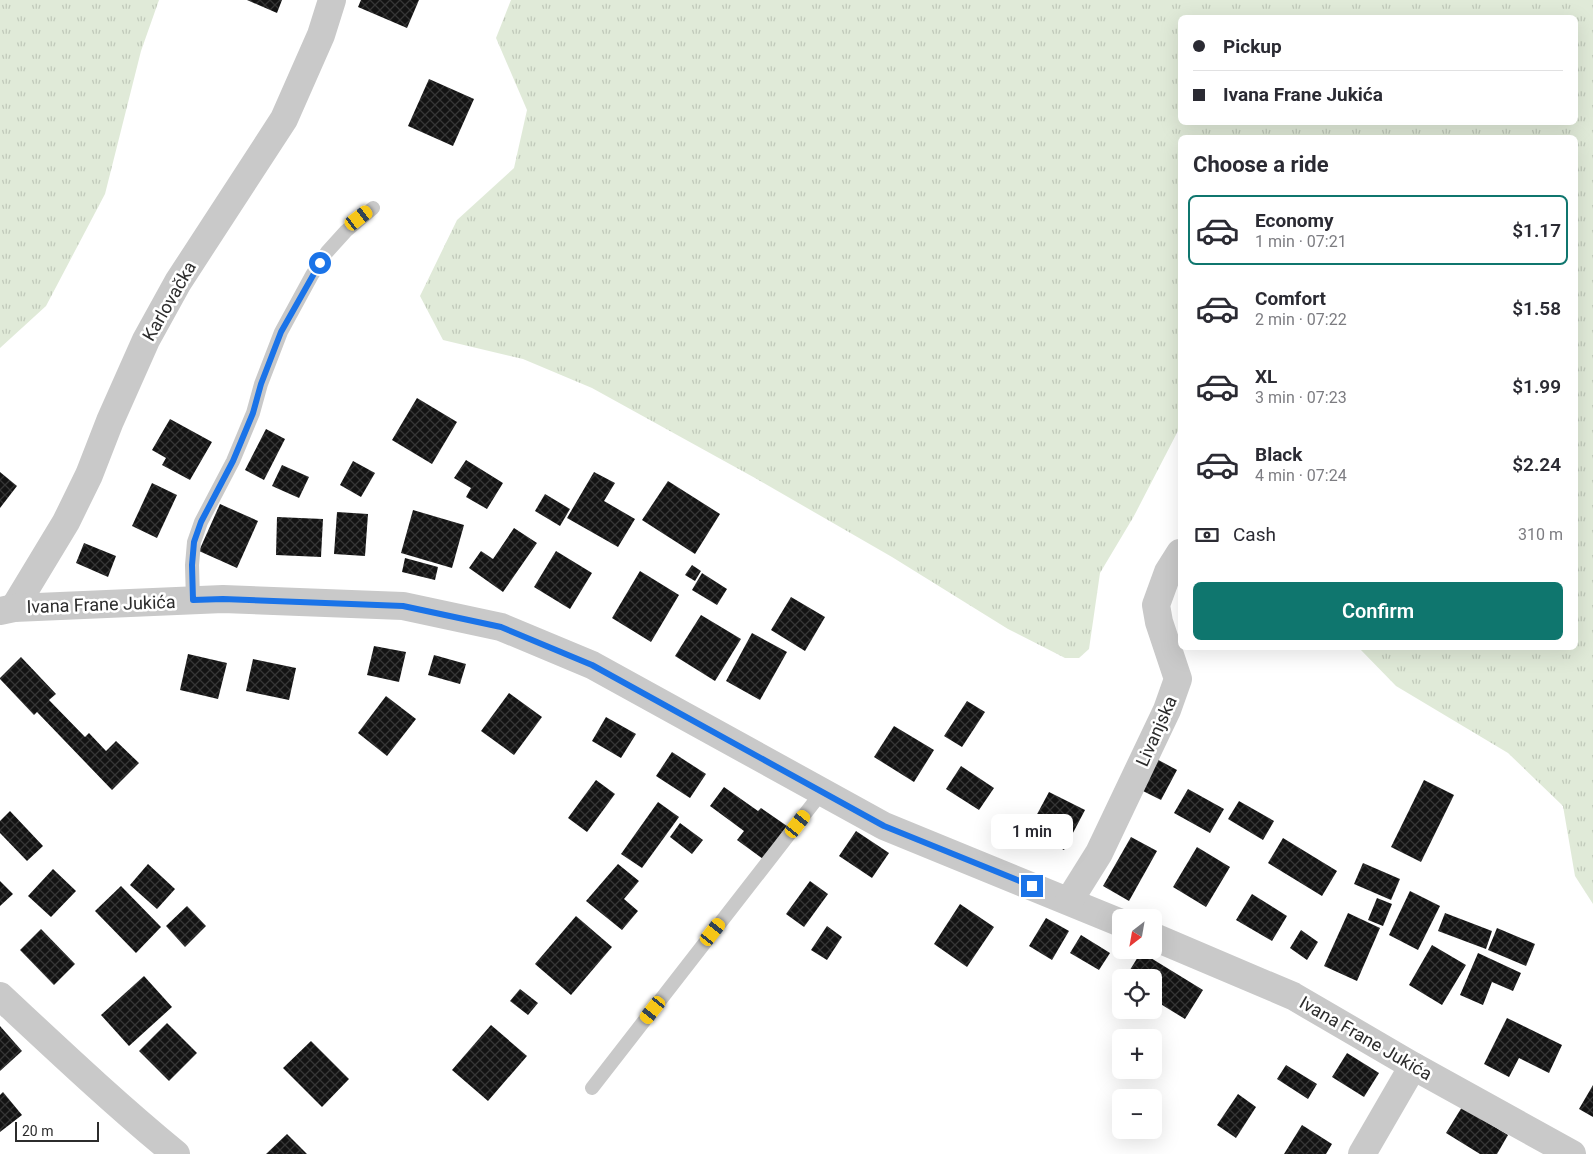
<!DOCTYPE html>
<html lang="en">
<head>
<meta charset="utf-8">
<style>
	:root { --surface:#fff; --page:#f7f7f7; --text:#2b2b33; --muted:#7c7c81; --line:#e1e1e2; --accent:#0f766e }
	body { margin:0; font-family:Roboto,sans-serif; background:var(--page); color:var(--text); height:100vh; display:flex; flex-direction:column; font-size:19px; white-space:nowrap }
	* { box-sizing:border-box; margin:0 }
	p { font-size:16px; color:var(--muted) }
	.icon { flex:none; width:28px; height:28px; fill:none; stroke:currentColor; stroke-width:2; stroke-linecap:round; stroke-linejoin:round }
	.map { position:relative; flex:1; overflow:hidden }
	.panel { position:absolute; left:1178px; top:135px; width:400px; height:515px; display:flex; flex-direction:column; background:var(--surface); border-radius:8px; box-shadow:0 5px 20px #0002 }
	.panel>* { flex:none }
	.hud { position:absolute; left:1178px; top:15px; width:400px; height:110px; border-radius:8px; box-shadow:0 5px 20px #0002; display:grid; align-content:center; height:110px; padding:0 15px; background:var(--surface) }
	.needle { width:32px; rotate:211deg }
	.tools { position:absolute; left:1112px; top:909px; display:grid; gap:10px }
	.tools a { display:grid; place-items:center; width:50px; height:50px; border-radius:8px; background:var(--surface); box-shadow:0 5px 20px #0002; font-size:25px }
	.scale { position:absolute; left:15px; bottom:12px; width:84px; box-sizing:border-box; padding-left:5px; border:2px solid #2c2c2c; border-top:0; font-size:14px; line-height:18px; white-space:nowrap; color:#2c2c2c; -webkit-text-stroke:4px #fff; paint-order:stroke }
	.end { position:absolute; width:22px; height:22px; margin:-11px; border:6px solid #1a73e8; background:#fff; box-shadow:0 0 0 2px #fff }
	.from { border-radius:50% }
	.bubble { position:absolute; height:35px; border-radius:8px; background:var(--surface); box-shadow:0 5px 20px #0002; font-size:16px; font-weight:600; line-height:35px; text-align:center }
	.car { position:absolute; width:15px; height:30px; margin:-15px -8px; border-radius:6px; box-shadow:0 0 4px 1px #0007; background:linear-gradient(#f5c518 24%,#345 0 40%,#f5c518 0 76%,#345 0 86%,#f5c518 0) }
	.hud b { display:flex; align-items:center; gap:18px; height:48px; font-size:19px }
	.hud b+b { border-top:1px solid var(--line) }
	.hud i { width:12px; height:12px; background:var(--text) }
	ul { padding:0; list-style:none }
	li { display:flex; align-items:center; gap:15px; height:70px; margin:0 10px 8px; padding:0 5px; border:2px solid transparent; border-radius:8px }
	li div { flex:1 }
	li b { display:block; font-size:19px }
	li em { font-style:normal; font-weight:600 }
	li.selected { border-color:var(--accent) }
	li>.icon { width:45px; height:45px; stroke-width:1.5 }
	h2 { padding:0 15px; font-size:22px; line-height:60px }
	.pay { display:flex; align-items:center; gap:12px; height:55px; padding:0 15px; font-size:19px }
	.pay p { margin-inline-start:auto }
	.cta { display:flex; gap:10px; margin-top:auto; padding:10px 15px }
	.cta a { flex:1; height:58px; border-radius:8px; background:var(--accent); color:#fff; font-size:20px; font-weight:600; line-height:58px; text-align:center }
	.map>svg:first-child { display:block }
</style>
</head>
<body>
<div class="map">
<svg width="1593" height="1154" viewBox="0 0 1593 1154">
	<defs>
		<pattern id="grass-tufts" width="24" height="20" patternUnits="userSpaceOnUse" patternTransform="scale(1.25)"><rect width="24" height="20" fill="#e0ead8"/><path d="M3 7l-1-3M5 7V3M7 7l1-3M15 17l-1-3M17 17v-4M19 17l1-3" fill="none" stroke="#c0c9ba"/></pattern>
		<pattern id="building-cross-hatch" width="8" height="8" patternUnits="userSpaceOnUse" patternTransform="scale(1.25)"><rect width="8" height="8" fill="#131313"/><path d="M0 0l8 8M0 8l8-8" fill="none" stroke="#363636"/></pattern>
	</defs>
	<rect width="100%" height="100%" fill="#fff"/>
	<g fill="url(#grass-tufts)" fill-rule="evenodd">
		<polygon points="0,0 159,0 141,51 105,194 46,306 0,348"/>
		<path d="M511,0H1593V904L1575,876L1563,806L1508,753L1396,686L1359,648H1575V138H1180V427L1134,516L1100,573L1089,649L1079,658H1065L1008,629L892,557L755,478L592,388L523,359L443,340L420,296L457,220L514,168L527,110L496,38ZM1180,18H1575V122H1180Z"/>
	</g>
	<g fill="url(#building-cross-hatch)">
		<polygon points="247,0 282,0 277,13"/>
		<polygon points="361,0 419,0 407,28 358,7"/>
		<polygon points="429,79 474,99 453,146 408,126"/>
		<polygon points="417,398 457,422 432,464 392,440"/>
		<polygon points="170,419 212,442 190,480 162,465 166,458 152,450"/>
		<polygon points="266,429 285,439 264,480 245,470"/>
		<polygon points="466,460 503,483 487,509 466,497 471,488 454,478"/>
		<polygon points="353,461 375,473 361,497 340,485"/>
		<polygon points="282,465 309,477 299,498 272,486"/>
		<polygon points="0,472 17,486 0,508"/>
		<polygon points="594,472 615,483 604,501 635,519 618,547 567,518"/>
		<polygon points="668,481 720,514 695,554 642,520"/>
		<polygon points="152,483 177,495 157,538 132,526"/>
		<polygon points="545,494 570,509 560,526 535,511"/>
		<polygon points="220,504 258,521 237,568 199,551"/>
		<polygon points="413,510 464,525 452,568 401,553"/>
		<polygon points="337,512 368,514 365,556 334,554"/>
		<polygon points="277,517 323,519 321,557 276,555"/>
		<polygon points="514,528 537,543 503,592 469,568 481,551 493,559"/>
		<polygon points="84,543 116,556 108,577 76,563"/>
		<polygon points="556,551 592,573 570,609 534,587"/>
		<polygon points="405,558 438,567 435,580 402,572"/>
		<polygon points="692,565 701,571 695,581 685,575"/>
		<polygon points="640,571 679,595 651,642 612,618"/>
		<polygon points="702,573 727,589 717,605 692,590"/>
		<polygon points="791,597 825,617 805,651 771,630"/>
		<polygon points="701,615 741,639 715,681 675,656"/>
		<polygon points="752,633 787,652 760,700 726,681"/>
		<polygon points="374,646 406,652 399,682 367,675"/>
		<polygon points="188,654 227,663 218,699 180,690"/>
		<polygon points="434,655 466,664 460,684 428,675"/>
		<polygon points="21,657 56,694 49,700 85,737 89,733 106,751 116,741 139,763 112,790 37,712 34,715 0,679 0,678"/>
		<polygon points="253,659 296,668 289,700 246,691"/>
		<polygon points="509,693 542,717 514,755 481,731"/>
		<polygon points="386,696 416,719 387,756 358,733"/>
		<polygon points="967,701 985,712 962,747 944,736"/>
		<polygon points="606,717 636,734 621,758 592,741"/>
		<polygon points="894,726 934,750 914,782 874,757"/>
		<polygon points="672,752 706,774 690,798 656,776"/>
		<polygon points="1151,756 1177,770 1161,800 1135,787"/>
		<polygon points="961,766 994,788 979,810 946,789"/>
		<polygon points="596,780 615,794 587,832 568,818"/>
		<polygon points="1424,780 1454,795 1421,862 1391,847"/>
		<polygon points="724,787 758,811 761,808 787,826 763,859 737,840 744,831 710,806"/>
		<polygon points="1188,789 1224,809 1210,833 1174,813"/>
		<polygon points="1049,792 1085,810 1064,850 1028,831"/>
		<polygon points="1239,801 1274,821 1263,840 1228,819"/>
		<polygon points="658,802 679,817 642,868 621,854"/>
		<polygon points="10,811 43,846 27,861 0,833 0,821"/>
		<polygon points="680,823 703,840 692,854 670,837"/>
		<polygon points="856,831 889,853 872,878 839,856"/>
		<polygon points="1131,837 1157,851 1129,901 1103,886"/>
		<polygon points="1283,838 1337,871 1322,896 1268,863"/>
		<polygon points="1197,847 1230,867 1206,907 1173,887"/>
		<polygon points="1363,863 1400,879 1391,900 1354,884"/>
		<polygon points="148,864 175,889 157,909 130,885"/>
		<polygon points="618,864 639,881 624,899 638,911 622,930 586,901"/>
		<polygon points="53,869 76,891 51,917 28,896"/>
		<polygon points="0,881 13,894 0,906"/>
		<polygon points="810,881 828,894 804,927 786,914"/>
		<polygon points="121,886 161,927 136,953 95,911"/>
		<polygon points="1410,891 1440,906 1418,950 1389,935"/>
		<polygon points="1252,894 1287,916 1272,941 1236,920"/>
		<polygon points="1377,898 1392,904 1383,926 1368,920"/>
		<polygon points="960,904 994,927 967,967 934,944"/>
		<polygon points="187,906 206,926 185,947 166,926"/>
		<polygon points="1348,913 1380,928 1357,981 1324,966"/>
		<polygon points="1445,913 1492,931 1486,949 1438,931"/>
		<polygon points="576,916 612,947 571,995 535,964"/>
		<polygon points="1046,918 1069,931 1052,960 1029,946"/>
		<polygon points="827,926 842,937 827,960 811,950"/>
		<polygon points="1497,928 1535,944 1526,966 1488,950"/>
		<polygon points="41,929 75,964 54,985 20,950"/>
		<polygon points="1301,930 1318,942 1307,960 1290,948"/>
		<polygon points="1081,935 1110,953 1099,970 1070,953"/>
		<polygon points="1432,945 1466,965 1442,1005 1409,985"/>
		<polygon points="1141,952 1203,990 1185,1019 1154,1000 1154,978 1125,978"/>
		<polygon points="1478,953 1521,973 1513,991 1492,982 1483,1005 1460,995"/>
		<polygon points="144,976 172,1007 129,1046 101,1015"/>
		<polygon points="520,989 538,1003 528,1015 510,1001"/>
		<polygon points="1507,1018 1562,1045 1549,1073 1519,1058 1509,1077 1484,1064"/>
		<polygon points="167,1023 197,1053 169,1081 139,1051"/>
		<polygon points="491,1025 527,1056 488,1101 452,1070"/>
		<polygon points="0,1026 22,1051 0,1071"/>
		<polygon points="311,1041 349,1079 322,1107 283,1068"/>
		<polygon points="1347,1053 1379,1073 1364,1097 1332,1077"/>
		<polygon points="1286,1065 1317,1084 1308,1099 1277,1079"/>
		<polygon points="1593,1085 1593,1117 1579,1109"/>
		<polygon points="3,1092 22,1115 0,1132 0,1095"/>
		<polygon points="1238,1094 1256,1107 1236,1138 1217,1125"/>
		<polygon points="1462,1107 1508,1135 1497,1154 1480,1154 1446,1133"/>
		<polygon points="1302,1125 1332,1144 1326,1154 1284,1154"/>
		<polygon points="287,1134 307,1154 266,1154"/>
	</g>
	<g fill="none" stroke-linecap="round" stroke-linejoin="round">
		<g stroke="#c9c9c9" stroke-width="14">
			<polyline points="193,601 192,565 194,542 201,522 233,461 253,413 261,384 281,332 312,275 327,252 346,231 373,208"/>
			<polyline points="592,1088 822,792"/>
		</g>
		<g stroke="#c9c9c9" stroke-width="28">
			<polyline points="14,608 66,522 89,475 110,421 146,340 178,282 284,119 321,35 332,0"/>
			<polyline points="0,611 14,608 223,599 403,606 501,627 592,665 884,826 1121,923"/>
			<polyline points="1069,901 1099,853 1167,710 1178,679 1159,622 1156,605 1168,572 1180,553"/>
			<polyline points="1154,937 1293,996 1413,1066 1572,1154"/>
			<path d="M0,996C58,1050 115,1104 176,1154"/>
			<polyline points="1362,1154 1413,1066"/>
		</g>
	</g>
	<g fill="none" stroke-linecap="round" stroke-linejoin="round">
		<polyline stroke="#1a73e8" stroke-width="6" points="320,263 281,332 261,384 253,413 233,461 201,522 194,542 192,565 193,600 223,599 403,606 501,627 592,665 884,826 1032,886"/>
	</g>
	<g text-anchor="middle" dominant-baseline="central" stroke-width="5" stroke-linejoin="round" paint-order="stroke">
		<g font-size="18" fill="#2c2c2c" stroke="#fff">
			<text transform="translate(169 301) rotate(-60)">Karlovačka</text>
			<text transform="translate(101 604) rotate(-2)">Ivana Frane Jukića</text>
			<text transform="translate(1156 731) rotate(-66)">Livanjska</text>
			<text transform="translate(1366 1038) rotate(30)">Ivana Frane Jukića</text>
		</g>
	</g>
</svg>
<div class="tools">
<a><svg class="needle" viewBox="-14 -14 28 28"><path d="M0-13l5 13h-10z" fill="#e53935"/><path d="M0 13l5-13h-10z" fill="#7c7c81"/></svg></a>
<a><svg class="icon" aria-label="locate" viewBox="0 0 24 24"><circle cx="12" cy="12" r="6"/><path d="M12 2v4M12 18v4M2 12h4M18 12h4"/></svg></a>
<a>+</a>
<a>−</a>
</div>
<div class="scale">20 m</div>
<i class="end from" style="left:320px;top:263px"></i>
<i class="end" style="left:1032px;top:886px"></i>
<div class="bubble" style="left:991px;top:814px;width:82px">1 min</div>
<i class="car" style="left:359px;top:218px;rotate:53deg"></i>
<i class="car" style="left:798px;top:824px;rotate:38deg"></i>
<i class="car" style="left:713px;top:932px;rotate:38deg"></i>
<i class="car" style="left:653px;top:1010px;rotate:218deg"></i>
<div class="hud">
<b><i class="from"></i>Pickup</b>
<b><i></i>Ivana Frane Jukića</b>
</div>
<section class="panel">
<h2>Choose a ride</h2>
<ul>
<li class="selected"><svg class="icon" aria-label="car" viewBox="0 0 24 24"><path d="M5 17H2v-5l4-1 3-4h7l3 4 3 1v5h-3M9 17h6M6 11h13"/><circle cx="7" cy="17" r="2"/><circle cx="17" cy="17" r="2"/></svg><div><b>Economy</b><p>1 min · 07:21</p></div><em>$1.17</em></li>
<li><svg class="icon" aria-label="car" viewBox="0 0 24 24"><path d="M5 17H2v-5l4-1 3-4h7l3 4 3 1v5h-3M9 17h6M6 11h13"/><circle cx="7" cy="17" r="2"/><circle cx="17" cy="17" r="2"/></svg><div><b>Comfort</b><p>2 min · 07:22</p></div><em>$1.58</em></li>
<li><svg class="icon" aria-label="car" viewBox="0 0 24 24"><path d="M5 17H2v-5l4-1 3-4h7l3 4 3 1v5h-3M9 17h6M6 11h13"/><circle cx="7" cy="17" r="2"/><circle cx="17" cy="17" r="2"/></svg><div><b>XL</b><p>3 min · 07:23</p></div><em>$1.99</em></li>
<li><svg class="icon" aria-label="car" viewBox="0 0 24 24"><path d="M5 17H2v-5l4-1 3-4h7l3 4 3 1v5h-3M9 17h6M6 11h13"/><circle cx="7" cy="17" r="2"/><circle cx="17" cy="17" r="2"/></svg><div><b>Black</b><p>4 min · 07:24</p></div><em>$2.24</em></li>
</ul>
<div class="pay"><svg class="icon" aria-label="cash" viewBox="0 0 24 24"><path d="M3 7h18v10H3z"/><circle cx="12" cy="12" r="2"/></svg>Cash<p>310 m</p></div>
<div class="cta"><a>Confirm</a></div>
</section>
</div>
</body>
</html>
